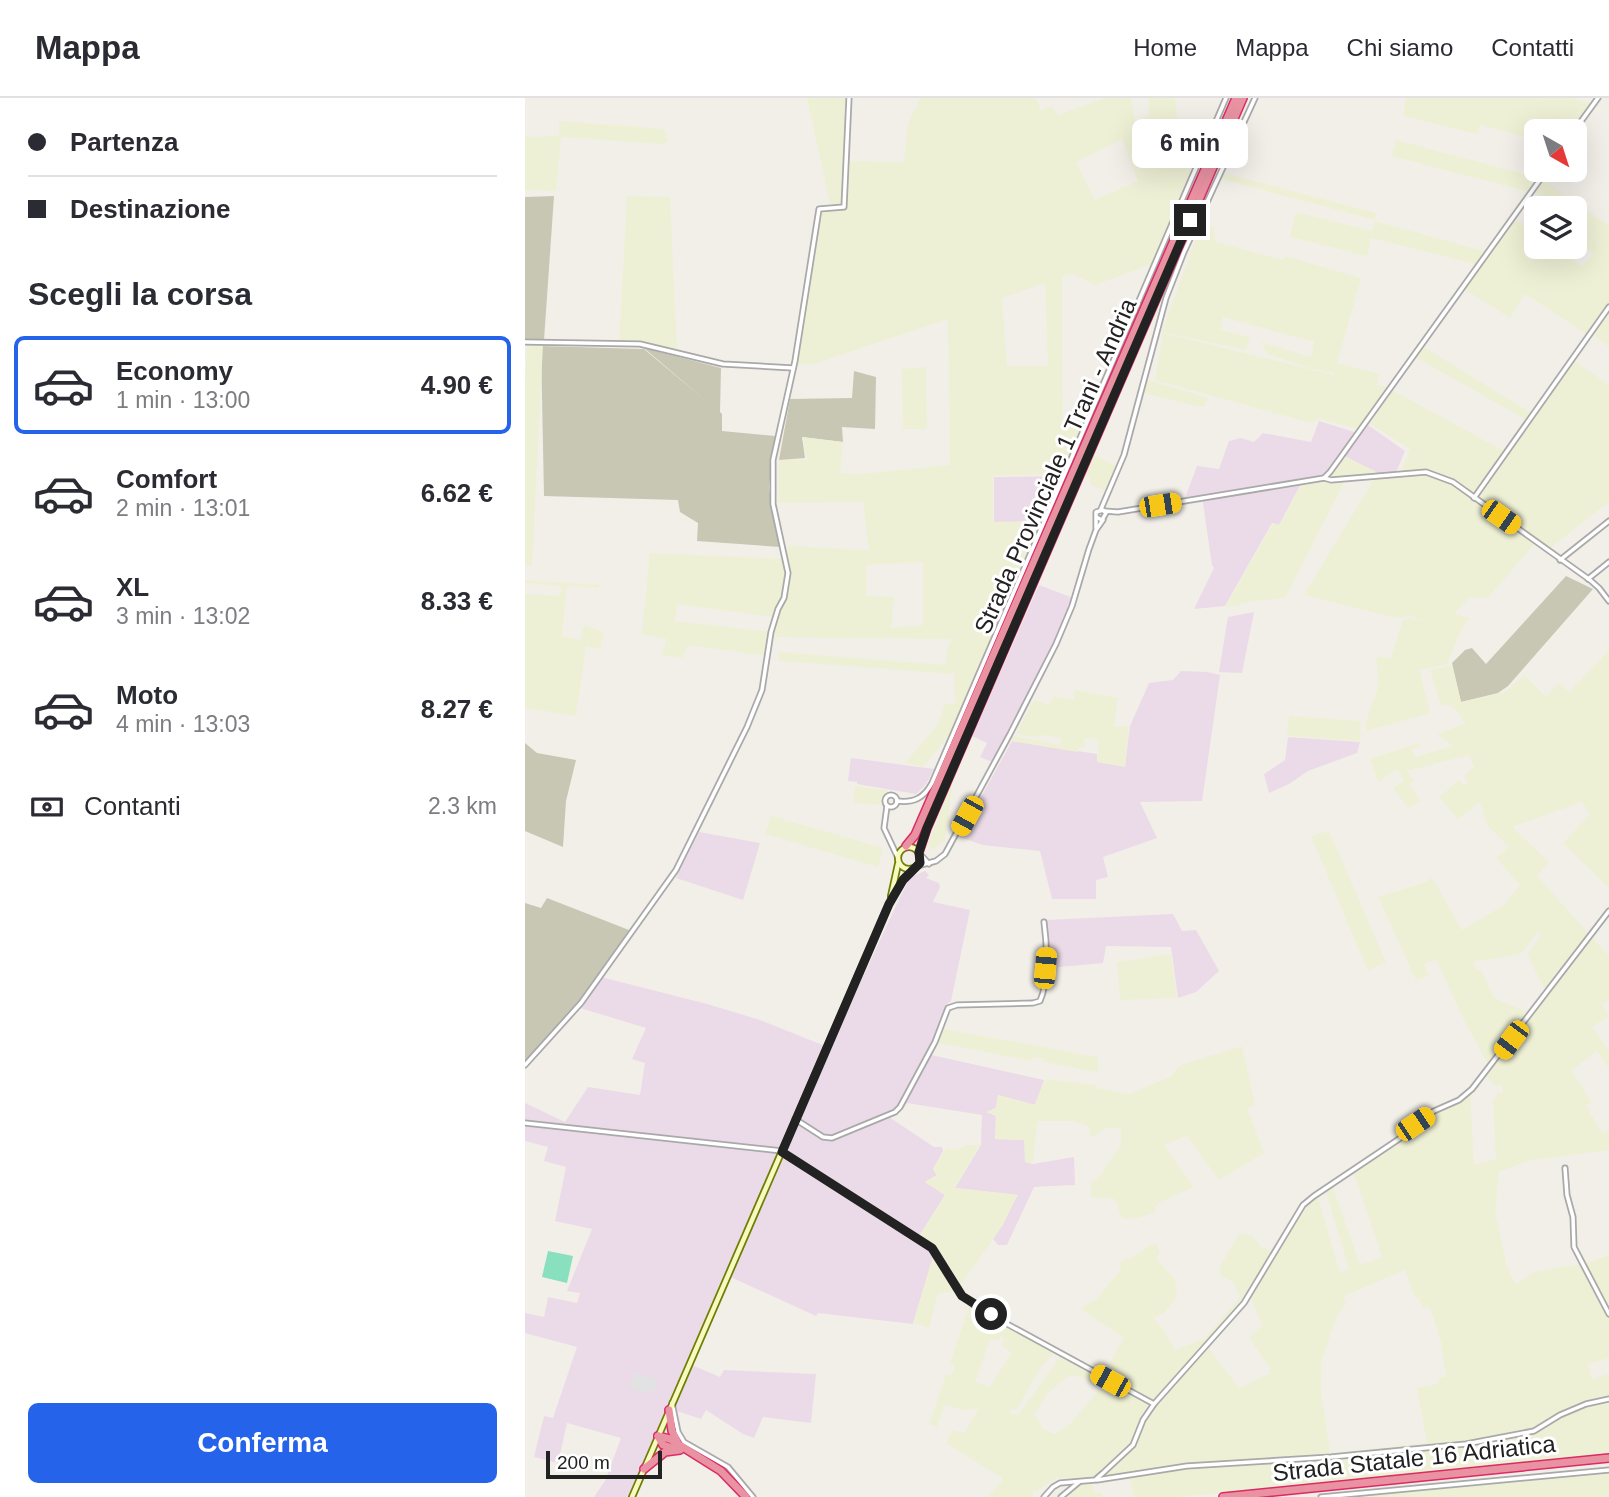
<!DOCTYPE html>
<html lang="it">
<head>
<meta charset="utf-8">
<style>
	:root { --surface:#fff; --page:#f2f2f3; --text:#2b2b33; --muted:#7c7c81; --line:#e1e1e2; --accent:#2563eb }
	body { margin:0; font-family:Arial,sans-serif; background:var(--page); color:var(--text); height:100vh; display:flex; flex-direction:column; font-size:26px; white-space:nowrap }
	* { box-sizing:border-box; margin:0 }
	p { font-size:23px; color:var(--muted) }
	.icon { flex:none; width:38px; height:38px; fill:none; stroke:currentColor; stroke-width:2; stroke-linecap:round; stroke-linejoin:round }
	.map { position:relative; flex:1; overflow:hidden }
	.details { display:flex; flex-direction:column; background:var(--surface); width:525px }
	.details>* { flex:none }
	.banner { display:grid; align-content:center; height:154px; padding:0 28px; background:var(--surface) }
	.needle { width:46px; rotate:141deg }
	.controls { position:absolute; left:999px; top:21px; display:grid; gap:14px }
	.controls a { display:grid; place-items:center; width:63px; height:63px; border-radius:10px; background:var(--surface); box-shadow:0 7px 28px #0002; font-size:35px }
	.scale { position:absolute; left:21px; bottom:18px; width:116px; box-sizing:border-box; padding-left:7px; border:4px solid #222; border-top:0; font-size:19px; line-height:24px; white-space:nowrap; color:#222; -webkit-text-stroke:5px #fff; paint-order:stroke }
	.end { position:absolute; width:32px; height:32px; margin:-16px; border:9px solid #222; background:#fff; box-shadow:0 0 0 4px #fff }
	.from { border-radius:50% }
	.bubble { position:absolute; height:49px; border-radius:10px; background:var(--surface); box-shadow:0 7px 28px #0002; font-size:23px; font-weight:700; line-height:49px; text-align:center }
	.car { position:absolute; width:21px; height:42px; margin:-21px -10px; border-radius:9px; box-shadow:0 0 5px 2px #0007; background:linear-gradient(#f5c518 24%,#345 0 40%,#f5c518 0 76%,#345 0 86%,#f5c518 0) }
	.banner b { display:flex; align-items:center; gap:24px; height:66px; font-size:26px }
	.banner b+b { border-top:2px solid var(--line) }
	.banner i { width:18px; height:18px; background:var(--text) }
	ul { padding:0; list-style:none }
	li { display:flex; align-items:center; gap:21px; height:98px; margin:0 14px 10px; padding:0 14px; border:4px solid transparent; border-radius:10px }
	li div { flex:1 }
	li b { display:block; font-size:26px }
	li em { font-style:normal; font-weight:700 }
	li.on { border-color:var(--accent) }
	li>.icon { width:63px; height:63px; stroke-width:1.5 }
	h2 { padding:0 28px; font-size:32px; line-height:84px }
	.pay { display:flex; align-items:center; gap:18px; height:77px; padding:0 28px; font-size:26px }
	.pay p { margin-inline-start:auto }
	.primary-button { display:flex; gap:14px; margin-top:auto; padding:14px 28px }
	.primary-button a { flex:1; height:80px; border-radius:10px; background:var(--accent); color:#fff; font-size:28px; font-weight:700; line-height:80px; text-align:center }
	header { display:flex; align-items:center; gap:42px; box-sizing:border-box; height:98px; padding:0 35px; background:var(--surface); border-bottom:2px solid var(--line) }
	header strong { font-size:33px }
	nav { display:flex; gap:38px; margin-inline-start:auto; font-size:24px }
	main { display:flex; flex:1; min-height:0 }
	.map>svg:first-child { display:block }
</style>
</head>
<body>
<header>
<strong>Mappa</strong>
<nav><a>Home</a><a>Mappa</a><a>Chi siamo</a><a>Contatti</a></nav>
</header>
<main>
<section class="details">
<div class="banner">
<b><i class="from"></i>Partenza</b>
<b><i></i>Destinazione</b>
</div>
<h2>Scegli la corsa</h2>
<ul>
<li class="on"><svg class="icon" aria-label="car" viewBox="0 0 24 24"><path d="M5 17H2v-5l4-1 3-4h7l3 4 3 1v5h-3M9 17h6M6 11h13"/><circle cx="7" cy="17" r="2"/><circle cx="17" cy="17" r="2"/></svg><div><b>Economy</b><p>1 min · 13:00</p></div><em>4.90 €</em></li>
<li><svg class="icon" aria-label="car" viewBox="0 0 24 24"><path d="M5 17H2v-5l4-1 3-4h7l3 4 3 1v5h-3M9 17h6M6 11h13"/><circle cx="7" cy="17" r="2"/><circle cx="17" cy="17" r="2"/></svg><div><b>Comfort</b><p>2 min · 13:01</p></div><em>6.62 €</em></li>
<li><svg class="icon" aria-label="car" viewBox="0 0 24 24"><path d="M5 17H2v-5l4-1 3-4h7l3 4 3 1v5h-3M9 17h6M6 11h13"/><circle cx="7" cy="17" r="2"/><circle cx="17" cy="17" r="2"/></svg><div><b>XL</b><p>3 min · 13:02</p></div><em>8.33 €</em></li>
<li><svg class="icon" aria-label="car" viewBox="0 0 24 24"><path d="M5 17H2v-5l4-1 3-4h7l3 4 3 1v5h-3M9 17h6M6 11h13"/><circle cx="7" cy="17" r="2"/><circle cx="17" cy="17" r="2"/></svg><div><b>Moto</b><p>4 min · 13:03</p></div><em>8.27 €</em></li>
</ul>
<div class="pay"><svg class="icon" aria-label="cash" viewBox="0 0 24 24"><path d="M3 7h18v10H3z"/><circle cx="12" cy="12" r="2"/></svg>Contanti<p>2.3 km</p></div>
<div class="primary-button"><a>Conferma</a></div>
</section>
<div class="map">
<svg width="1084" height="1399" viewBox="0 0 1084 1399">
	<rect width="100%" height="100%" fill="#f2efe9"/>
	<g fill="#ebdbe8">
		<polygon points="794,323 836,336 843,327 880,353 870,377 857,378 816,356 801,376 778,382 754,427 747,425 700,508 669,511 689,470 687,467 677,398 660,400 672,368 694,371 704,343 716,340 729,344 738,335 786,344"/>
		<polygon points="537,378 517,423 469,424 469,379"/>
		<polygon points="514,487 548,500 538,525 467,664 455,659 462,645 447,638"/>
		<polygon points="729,514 717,575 694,574 703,519"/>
		<polygon points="656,573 682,574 695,577 677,703 615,704 632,740 578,759 583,779 571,782 571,801 527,801 515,753 458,747 434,739 487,643 572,656 572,664 600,668 605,628 624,585 648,582"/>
		<polygon points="763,639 835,644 832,655 783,673 764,686 744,695 739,676 760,662"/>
		<polygon points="326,660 409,671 401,686 391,696 332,686 332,684 323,683"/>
		<polygon points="174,734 235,745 218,802 151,780"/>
		<polygon points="400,773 404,777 401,780 414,785 415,789 408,804 445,812 426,903 422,906 411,940 402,956 519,982 510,1007 473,997 471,1010 462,1014 471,1018 470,1041 500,1042 500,1064 508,1066 549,1059 550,1087 509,1089 482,1147 473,1147 468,1141 493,1097 430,1090 456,1047 457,1017 382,1005 376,1013 364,1019 409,1049 417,1049 418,1053 408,1071 412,1077 400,1084 420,1097 394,1138 410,1152 388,1226 293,1215 291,1218 199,1176 162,1265 195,1279 199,1272 291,1276 286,1325 238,1319 229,1340 218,1336 181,1312 176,1321 143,1310 103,1399 69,1399 80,1383 96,1340 42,1325 33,1365 9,1359 19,1318 28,1320 52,1249 0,1235 0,1215 19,1219 23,1199 52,1205 55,1195 42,1193 67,1131 30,1123 41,1069 19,1063 23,1049 0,1043 0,1005 40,1024 63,989 115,997 120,965 107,961 121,930 55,910 76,879 182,906 235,922 305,950 376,797 386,779"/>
		<polygon points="648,816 657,833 671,832 694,873 671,894 653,900 646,849 581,848 578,865 523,870 524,848 521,822"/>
	</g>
	<g fill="#c7c7b4">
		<polygon points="29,98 19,242 0,241 0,99"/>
		<polygon points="16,248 119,251 181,303 119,250 196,270 195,314 197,316 197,333 250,338 244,390 255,449 172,443 173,425 155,414 153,402 19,398"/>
		<polygon points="329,273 351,279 350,331 317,329 318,344 277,339 280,360 254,362 265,301 327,300"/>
		<polygon points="1041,478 1068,491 983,588 973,595 936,604 927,565 940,552 947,550 961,566"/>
		<polygon points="0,645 12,655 51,662 41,703 38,749 0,733"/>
		<polygon points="22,800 104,832 57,905 0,964 0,805 16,810"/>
	</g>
	<g fill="#eef0d5" fill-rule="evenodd">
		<path d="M282,0H326L322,63L379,64L383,26L395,0H511L516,12L526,8L533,17L580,0H606L610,23L624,17V0H650L654,37L684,39L630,165L570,187L548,176L537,178L538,327L560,329L540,376L468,378V424H519L431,629L398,669L380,665L413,626L420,605L430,606L429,570L427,576L254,563V554L421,567L423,547L428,541L247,539L242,558L163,547L157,560L137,557L142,541L117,536L125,455L262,461L263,448L344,452L338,404L253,405L254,362H282L277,339L318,344L315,375L336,376L425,367L423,221L289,266H269L294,111L306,110ZM597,41L613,83L570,102L551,64ZM520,185L523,268H482L477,200ZM398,464V527L366,530L369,499L341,498L342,467ZM152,506L249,519V520L245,534L150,523Z"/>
		<polygon points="881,0 1046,0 1068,5 1048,33 1012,33 1011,42 955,27 953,36 878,18"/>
		<polygon points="34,23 140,31 143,44 137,46 36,39 31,93 0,92 0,39 34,38"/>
		<polygon points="871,42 1014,80 1005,94 866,58"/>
		<polygon points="695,74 851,115 850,122 696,81"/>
		<polygon points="1017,81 1084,128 1084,249 1067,236 1063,237 1000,196 985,220 939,191 989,121 1011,136 1012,149 1029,149 1057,168 1069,156 1053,144 1062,132 1050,123 1050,110 1033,110 1009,93"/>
		<polygon points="102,98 145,99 152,254 94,246"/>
		<polygon points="771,114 847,133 850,123 962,154 953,167 846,140 842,158 765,139"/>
		<polygon points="675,128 689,129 691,144 758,162 760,159 767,160 836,180 812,265 854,276 852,287 864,289 833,331 794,321 786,325 630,282 638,235 809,277 809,275 784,270 743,256 736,244 786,259 789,244 698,219 695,232 725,239 721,252 637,234"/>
		<polygon points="18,246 7,468 0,467 0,287 2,247"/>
		<polygon points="897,248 1008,316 1048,262 1084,287 1084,404 1024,451 1012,443 963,500 945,499 929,515 945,520 935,534 922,566 894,572 905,615 842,633 840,626 854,587 851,559 866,560 878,522 886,520 899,524 886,518 871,520 779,497 849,381 873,380 885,351 845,326 867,292 981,354 1003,323 890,259"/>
		<polygon points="401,269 402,331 378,331 377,271"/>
		<polygon points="623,282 683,300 680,308 674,309 619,295"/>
		<polygon points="568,357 591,368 581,392 566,387 564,378 560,377"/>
		<polygon points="818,358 850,373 851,379 804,380 803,378"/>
		<polygon points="818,382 818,387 760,500 728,503 700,510 748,425 754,427 777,385"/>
		<polygon points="0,482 74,487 74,490 42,488 37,538 55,542 59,527 79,534 75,551 61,548 51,618 0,610 0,496 35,498 36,488 0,485"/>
		<path d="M1084,552V790L1038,745L1065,716L1057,704L987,729L1024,764L1012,778L1084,858V902L1077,907L1084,918L1067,929L1084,952V971L1072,953L1046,973L1067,1004L1061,1008L1077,1035L1084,1031V1052L1003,1063L974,1074L970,1113L982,1169L991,1186L1008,1174L1057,1166L1084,1157V1260L1063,1266L1067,1281L1084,1276V1357L654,1399H609L604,1377L570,1383L573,1378L564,1381L532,1380L510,1394L508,1391V1399H463L477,1383V1380L421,1345L427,1332L439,1335L454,1311L436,1312L420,1306L412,1329L404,1327L421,1276L426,1278L430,1268L425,1265L445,1205L530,1254L516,1270L491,1312L487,1311L484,1315L493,1317L536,1257L625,1307L608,1345L581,1371L608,1347L630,1304L577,1277L599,1240L556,1211L572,1200L595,1173L596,1170L593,1165L612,1157L626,1146L632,1147L635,1155L631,1160L650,1182L652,1199L639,1215L628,1220L638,1231L650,1252L679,1241L715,1199L709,1184L697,1179L694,1170L714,1136L728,1138L737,1150L740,1149L745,1154L751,1155L776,1113L792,1097L815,1175L824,1171L800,1091L807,1087L835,1167L857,1159L828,1073L906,1016L932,1005L945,994L949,1067L971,1061L968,1004L972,995H977L978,990L976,987L970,988L961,978L1029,886L1021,894L1002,856L1016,837L1013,833L1000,851L993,857L950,863L949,865L952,872H956L969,900L1005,915L964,968L941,926L911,862L899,866L904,878L891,882L853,799L901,784L907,779L937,832L979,807L995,787L971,760L984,749L962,727L955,704L933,721L914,699L934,682L938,687L943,685L939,678L949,669L944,657L882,673L889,684L884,686L896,703L883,710L868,690L878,683L876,676L870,672L853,684L845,661L894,645L896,648L887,651L890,659L928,648L912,636L941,625L930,611L921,606L916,608L905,572L927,567L936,604L980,594L999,577L1021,599L1033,585L1044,594ZM748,1158L725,1197L737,1228L727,1236L725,1241L745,1270L743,1274L746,1275L714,1290L682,1248ZM880,1172L890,1200L893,1199L898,1210L905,1209L916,1244L921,1278L913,1280V1286L892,1290L902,1345L805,1355L796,1294V1265L811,1220L821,1205L819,1198ZM476,1238L480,1240L476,1247L487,1255L464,1289L450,1284L465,1242H472ZM544,1278H554L576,1290L543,1328L530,1336L518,1331L510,1316L522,1296Z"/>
		<polygon points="550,592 593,600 589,629 604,628 600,669 572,664 574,642 560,640 559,650 554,650 553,654 487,643 489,638 535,647 536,640 518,637 513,639 491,636 509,602 525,607 528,598 548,602"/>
		<polygon points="764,618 836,623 835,643 762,638"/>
		<polygon points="428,682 420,744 417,744 408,752 403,746"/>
		<polygon points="330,688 363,692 355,707 328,705"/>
		<polygon points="246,718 358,750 353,769 240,736"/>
		<polygon points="804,733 861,864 843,873 786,738"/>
		<polygon points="646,856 652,900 595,902 592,864"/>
		<polygon points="419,931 573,959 573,974 518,964 518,961 509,959 506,963 414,945 412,942"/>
		<polygon points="717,948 730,1007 722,1010 739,1055 694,1082 662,1038 639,1047 669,1089 637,1103 630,1109 631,1114 613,1120 600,1121 596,1118 590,1101 566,1099 566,1084 573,1080 596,1047 596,1030 581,1030 566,1040 564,1029 549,1023 512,1023 508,1065 500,1064 499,1042 470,1041 472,1018 461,1014 471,1010 473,997 510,1007 520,981 571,987 571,990 604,996 645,979 656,967"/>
		<polygon points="440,1047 455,1047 430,1090 492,1097 478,1127 436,1186 427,1194 413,1195 404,1230 388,1225 410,1152 394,1139 420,1097 400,1084 412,1077 408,1071 421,1050 434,1052"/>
		<polygon points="1084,1373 1084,1399 832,1399"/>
		<polygon points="567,1383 569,1395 577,1394 578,1399 540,1399 558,1384"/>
	</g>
	<polygon fill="#88e0be" points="23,1153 48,1158 42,1185 17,1179"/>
	<polygon fill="#e2e2e2" points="110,1275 133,1281 128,1296 104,1290"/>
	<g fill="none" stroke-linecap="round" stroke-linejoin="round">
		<defs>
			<g id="street">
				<polyline points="1049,33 1073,0"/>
				<polyline points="0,244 115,246 198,266 268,270"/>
				<polyline points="799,380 806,382 901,374 928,384 1065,482 1074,490 1084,503"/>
				<polyline points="949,400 1084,209"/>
				<polyline points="576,411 599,357 641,200 659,154 730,0"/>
				<polyline points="579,413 593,414 799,380 805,374 1022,72"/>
				<polyline points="571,419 577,422 581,415 578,412 571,414 571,430"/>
				<polyline points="1035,462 1084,423"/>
				<polyline points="1063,481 1084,464"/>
				<circle cx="366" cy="703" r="6"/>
				<path d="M372,703C389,705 399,700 407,685L701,0"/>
				<polyline points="362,708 359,730 373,760"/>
				<polyline points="396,757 404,766"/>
				<polyline points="392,768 411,763 420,756 485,636 531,546 547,508 564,451 571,432 578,422"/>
				<polyline points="0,967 56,905 151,772 222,629 237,592 246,534 253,511 259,500 263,475 248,406 248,362 270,263 294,111 319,109 324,0"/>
				<path d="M270,1021L298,1039L307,1040L370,1014L375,1009L410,944L423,910L432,907L508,905L515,903C524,883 522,846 519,824"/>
				<polyline points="0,1025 257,1053 407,1151 437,1198 451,1209 629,1306"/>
				<polyline points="1040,1070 1042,1097 1048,1119 1049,1149 1084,1216"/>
				<polyline points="147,1305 153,1334 159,1344 203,1369 228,1399"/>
				<polyline points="572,1382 662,1368 806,1359 941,1346 1009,1333 1035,1317 1061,1306 1084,1301"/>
				<polyline points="519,1399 528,1389 535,1385 570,1382 578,1375 608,1347 618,1322 629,1306 719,1205 778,1107 789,1098 874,1041 890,1026 909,1013 934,1002 947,991 1084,813"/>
				<polyline points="536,1399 554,1384"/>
				<polyline points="796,1399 1084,1372"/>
			</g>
			<g id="secondary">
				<circle cx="384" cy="760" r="11"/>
				<polyline points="366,798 373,766"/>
				<polyline points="107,1399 364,806 378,781 389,770"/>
			</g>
			<g id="highway">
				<polyline points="381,748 390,737 711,0"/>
				<polyline points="394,754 402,730 718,0"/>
				<polyline points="144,1312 147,1333 152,1343"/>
				<polyline points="133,1338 145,1341 196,1373 221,1399"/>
				<polyline points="133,1338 138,1347 151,1351"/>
				<polyline points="119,1371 140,1354 155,1352"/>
				<polyline points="698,1399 1084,1360"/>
			</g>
		</defs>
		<use href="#street" stroke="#a9a9a9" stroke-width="7"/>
		<use href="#secondary" stroke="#707d05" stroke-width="8"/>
		<use href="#highway" stroke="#dc2a67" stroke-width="10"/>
		<use href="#street" stroke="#fff" stroke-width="3.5"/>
		<use href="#secondary" stroke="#f7fabf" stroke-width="4.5"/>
		<use href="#highway" stroke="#e892a2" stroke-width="7"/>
	</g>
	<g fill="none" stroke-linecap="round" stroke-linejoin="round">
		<polyline stroke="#222" stroke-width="9" points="466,1216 437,1198 407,1150 257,1054 364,806 378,782 395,765 394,754 402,730 665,122"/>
	</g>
	<g text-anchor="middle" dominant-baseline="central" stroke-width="6" stroke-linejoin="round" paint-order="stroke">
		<g font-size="24" fill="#222" stroke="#fff">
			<text transform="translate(530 368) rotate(-66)">Strada Provinciale 1 Trani - Andria</text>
			<text transform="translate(889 1360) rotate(-6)">Strada Statale 16 Adriatica</text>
		</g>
	</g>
</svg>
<div class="controls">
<a><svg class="needle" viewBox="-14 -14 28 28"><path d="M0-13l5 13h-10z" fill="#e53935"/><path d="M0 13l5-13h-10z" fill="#7c7c81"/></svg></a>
<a><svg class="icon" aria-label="layers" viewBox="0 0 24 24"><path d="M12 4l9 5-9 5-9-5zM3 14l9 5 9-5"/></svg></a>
</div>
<div class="scale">200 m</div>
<i class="end from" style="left:466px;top:1216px"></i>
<i class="end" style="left:665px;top:122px"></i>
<div class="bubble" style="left:607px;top:21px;width:116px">6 min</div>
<i class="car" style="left:635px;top:407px;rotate:81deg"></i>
<i class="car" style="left:976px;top:419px;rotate:125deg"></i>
<i class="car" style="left:442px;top:718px;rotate:209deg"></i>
<i class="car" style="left:520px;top:870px;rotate:5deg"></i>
<i class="car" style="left:986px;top:942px;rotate:217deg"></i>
<i class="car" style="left:890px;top:1026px;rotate:56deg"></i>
<i class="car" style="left:585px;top:1283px;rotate:299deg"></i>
</div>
</main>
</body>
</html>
